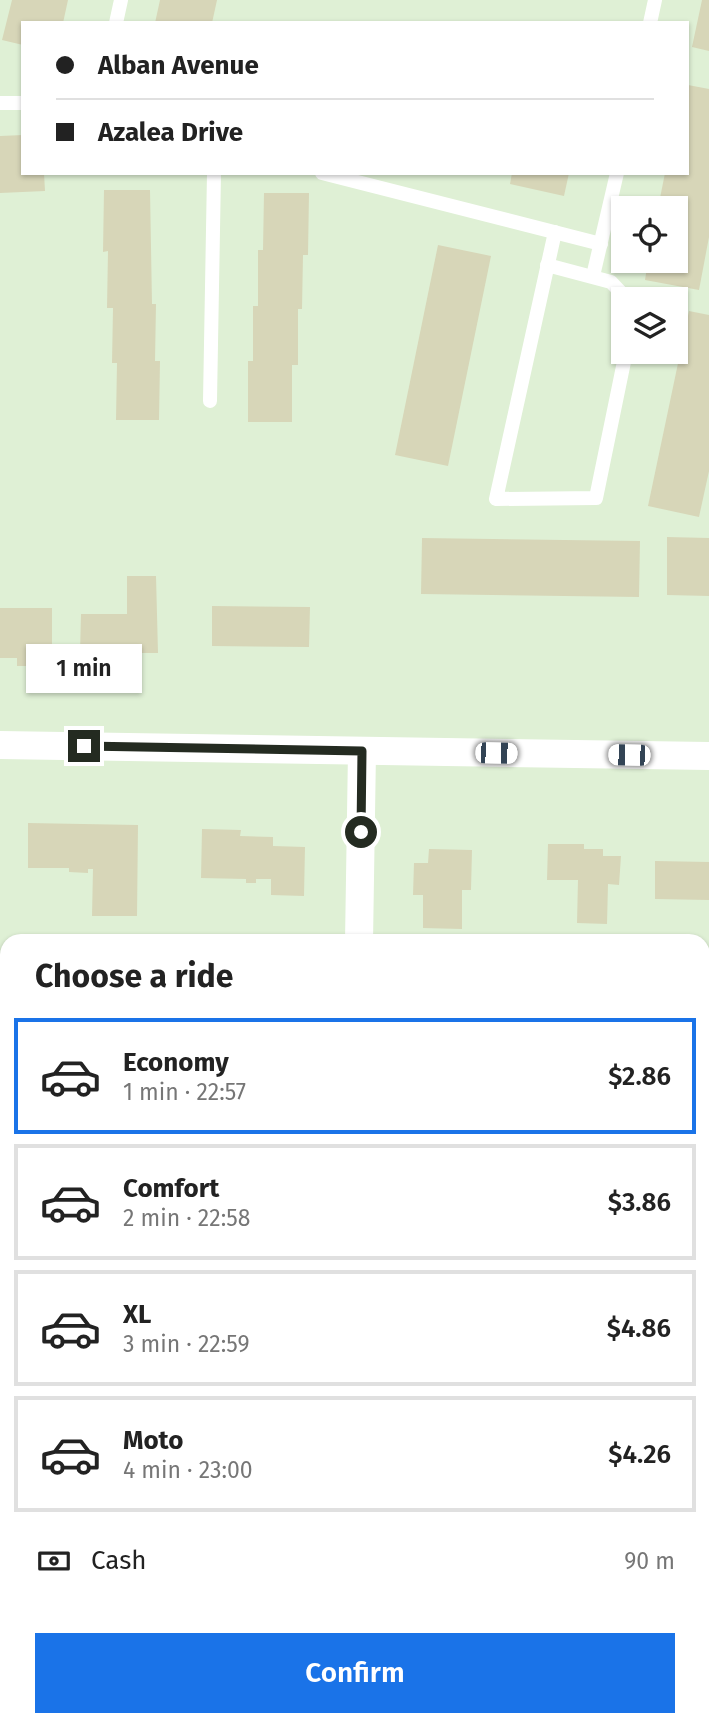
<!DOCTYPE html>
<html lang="en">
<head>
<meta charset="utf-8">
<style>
	:root { --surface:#fff; --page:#f2f2f2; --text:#222; --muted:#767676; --line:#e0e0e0; --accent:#1a73e8 }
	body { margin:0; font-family:"Fira Sans",sans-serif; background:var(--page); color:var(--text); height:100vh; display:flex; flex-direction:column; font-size:26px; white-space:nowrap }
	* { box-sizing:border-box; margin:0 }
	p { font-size:23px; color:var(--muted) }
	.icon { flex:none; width:38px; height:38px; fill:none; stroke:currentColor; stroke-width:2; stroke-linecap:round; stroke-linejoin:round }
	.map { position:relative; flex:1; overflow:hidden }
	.details { position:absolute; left:0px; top:934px; width:710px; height:793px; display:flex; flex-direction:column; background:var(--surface); border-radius:21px 21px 0 0; box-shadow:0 2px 5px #0004 }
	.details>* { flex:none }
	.banner { position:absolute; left:21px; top:21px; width:668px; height:154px; border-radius:0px; box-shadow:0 2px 5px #0004; display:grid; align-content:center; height:154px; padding:0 35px; background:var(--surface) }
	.buttons { position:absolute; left:611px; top:196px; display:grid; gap:14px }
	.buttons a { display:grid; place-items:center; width:77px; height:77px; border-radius:0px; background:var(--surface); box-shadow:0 2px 5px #0004; font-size:35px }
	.end { position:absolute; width:32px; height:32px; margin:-16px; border:9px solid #242b21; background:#fff; box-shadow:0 0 0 4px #fff }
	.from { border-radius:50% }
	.bubble { position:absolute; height:49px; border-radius:0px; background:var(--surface); box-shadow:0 2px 5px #0004; font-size:23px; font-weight:600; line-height:49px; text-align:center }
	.car { position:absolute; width:21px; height:42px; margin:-21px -10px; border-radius:9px; box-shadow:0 0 5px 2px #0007; background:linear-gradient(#fff 24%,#345 0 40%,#fff 0 76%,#345 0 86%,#fff 0) }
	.banner b { display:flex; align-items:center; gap:24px; height:66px; font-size:26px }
	.banner b+b { border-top:2px solid var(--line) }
	.banner i { width:18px; height:18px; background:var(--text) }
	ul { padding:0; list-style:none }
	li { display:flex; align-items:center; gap:21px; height:116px; margin:0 14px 10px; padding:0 21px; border:4px solid var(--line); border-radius:0px }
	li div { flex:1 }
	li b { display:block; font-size:26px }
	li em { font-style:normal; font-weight:600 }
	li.on { border-color:var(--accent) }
	li>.icon { width:63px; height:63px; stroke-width:1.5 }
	h2 { padding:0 35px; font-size:32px; line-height:84px }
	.pay { display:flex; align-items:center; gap:18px; height:77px; padding:0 35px; font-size:26px }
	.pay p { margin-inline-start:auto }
	.cta { display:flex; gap:14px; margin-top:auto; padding:14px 35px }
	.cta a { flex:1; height:80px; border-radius:0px; background:var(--accent); color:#fff; font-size:28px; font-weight:600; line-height:80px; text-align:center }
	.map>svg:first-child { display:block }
</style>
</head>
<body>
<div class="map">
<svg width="709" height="1727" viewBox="0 0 709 1727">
	<rect width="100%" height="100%" fill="#dff0d5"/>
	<g fill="#d7d6b8">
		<polygon points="12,0 68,0 63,23 23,23 23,45 2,40"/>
		<polygon points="160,0 217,0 212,23 155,23"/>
		<polygon points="702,0 709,0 709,51 692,47"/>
		<polygon points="688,85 709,89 709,237 699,290 645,280 648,261 676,261 676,208 658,208 665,173 688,173"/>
		<polygon points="23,135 23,173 44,173 45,191 0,193 0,136"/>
		<polygon points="512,173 569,173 564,196 510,184"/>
		<polygon points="104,190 150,190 152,304 156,304 155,361 160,361 159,420 116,420 117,363 112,363 113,308 107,308 108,251 103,252"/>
		<polygon points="264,193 309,193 308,255 303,255 302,309 298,309 298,365 292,365 292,422 248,422 248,361 253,361 253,306 258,306 258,250 263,250"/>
		<polygon points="438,245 491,256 448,466 395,455"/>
		<polygon points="689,311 709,315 709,471 699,517 648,506"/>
		<polygon points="667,537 709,538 709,596 667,595"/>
		<polygon points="422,538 640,541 639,597 421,594"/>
		<polygon points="127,576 156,576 158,653 80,653 81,614 127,614"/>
		<polygon points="212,606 310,607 309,647 212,646"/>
		<polygon points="0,608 52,608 52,666 17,666 17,658 0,658"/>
		<polygon points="28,823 138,825 137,916 92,916 93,869 88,869 88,873 69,872 69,868 28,868"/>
		<polygon points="202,829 241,830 240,836 273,837 273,846 305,847 304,896 271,895 271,879 256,879 256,883 246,883 246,879 201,878"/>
		<polygon points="548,844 584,844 584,849 603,849 603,856 621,856 619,885 608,884 607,924 577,923 578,880 547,880"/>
		<polygon points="429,849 472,850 471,890 462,890 462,929 423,928 423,895 413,895 414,863 428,863"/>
		<polygon points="655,861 709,862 709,900 655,899"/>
		<rect x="0" y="1094" width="7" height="36"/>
		<rect x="704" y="1104" width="5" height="38"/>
		<polygon points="7,1320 7,1353 0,1353 0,1321"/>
		<rect x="704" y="1323" width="5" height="35"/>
		<rect x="704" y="1575" width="5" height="35"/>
		<rect x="0" y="1585" width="7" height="39"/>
	</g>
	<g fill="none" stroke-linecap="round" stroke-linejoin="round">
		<g stroke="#fff" stroke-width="14">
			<polyline points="116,23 121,0"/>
			<polyline points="650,23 655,0"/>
			<polyline points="0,103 23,103"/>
			<polyline points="322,173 601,244"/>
			<polyline points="555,232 496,499 596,498 626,352"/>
			<polyline points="547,265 611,282 627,299"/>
			<polyline points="593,276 617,173"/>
			<polyline points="210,401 214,173"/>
		</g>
		<g stroke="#fff" stroke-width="28">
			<polyline points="0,745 709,756"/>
			<polyline points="359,942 362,751"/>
			<polyline points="0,1223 7,1223"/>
			<polyline points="704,1234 709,1235"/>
			<polyline points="350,1727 355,1720"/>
		</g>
		<g stroke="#fff" stroke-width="35">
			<polyline points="704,1712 709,1712"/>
			<polyline points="0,1720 7,1720"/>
		</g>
	</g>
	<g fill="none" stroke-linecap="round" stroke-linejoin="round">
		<polyline stroke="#242b21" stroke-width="9" points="84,746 362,751 361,832"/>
	</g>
</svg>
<div class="buttons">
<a><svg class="icon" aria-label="locate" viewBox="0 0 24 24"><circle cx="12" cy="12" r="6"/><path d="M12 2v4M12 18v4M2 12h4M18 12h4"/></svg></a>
<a><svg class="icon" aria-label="layers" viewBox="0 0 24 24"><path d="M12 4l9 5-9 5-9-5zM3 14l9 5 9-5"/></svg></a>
</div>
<i class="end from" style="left:361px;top:832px"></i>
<i class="end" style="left:84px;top:746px"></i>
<div class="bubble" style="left:26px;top:644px;width:116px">1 min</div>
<i class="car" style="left:496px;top:753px;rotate:91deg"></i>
<i class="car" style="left:629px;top:755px;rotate:271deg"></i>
<div class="banner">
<b><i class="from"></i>Alban Avenue</b>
<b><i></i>Azalea Drive</b>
</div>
<section class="details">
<h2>Choose a ride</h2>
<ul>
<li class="on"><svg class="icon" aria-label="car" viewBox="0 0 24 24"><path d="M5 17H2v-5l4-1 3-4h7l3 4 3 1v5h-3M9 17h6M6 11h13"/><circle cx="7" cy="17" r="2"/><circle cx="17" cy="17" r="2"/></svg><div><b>Economy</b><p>1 min · 22:57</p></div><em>$2.86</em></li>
<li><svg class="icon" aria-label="car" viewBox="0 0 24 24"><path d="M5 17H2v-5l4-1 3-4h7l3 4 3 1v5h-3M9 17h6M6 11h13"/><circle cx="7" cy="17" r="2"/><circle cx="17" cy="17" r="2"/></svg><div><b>Comfort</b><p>2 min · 22:58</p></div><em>$3.86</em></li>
<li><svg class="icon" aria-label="car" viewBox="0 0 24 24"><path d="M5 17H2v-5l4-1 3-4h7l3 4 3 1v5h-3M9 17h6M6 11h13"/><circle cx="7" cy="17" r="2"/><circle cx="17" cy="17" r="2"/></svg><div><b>XL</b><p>3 min · 22:59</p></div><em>$4.86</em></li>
<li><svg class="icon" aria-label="car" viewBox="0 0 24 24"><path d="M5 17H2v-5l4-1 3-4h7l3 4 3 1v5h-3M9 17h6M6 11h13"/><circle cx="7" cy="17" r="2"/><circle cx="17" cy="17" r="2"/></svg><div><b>Moto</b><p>4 min · 23:00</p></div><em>$4.26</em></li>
</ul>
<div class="pay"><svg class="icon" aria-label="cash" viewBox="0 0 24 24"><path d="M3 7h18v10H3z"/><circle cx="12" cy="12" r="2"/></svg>Cash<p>90 m</p></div>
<div class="cta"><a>Confirm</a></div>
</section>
</div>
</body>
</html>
